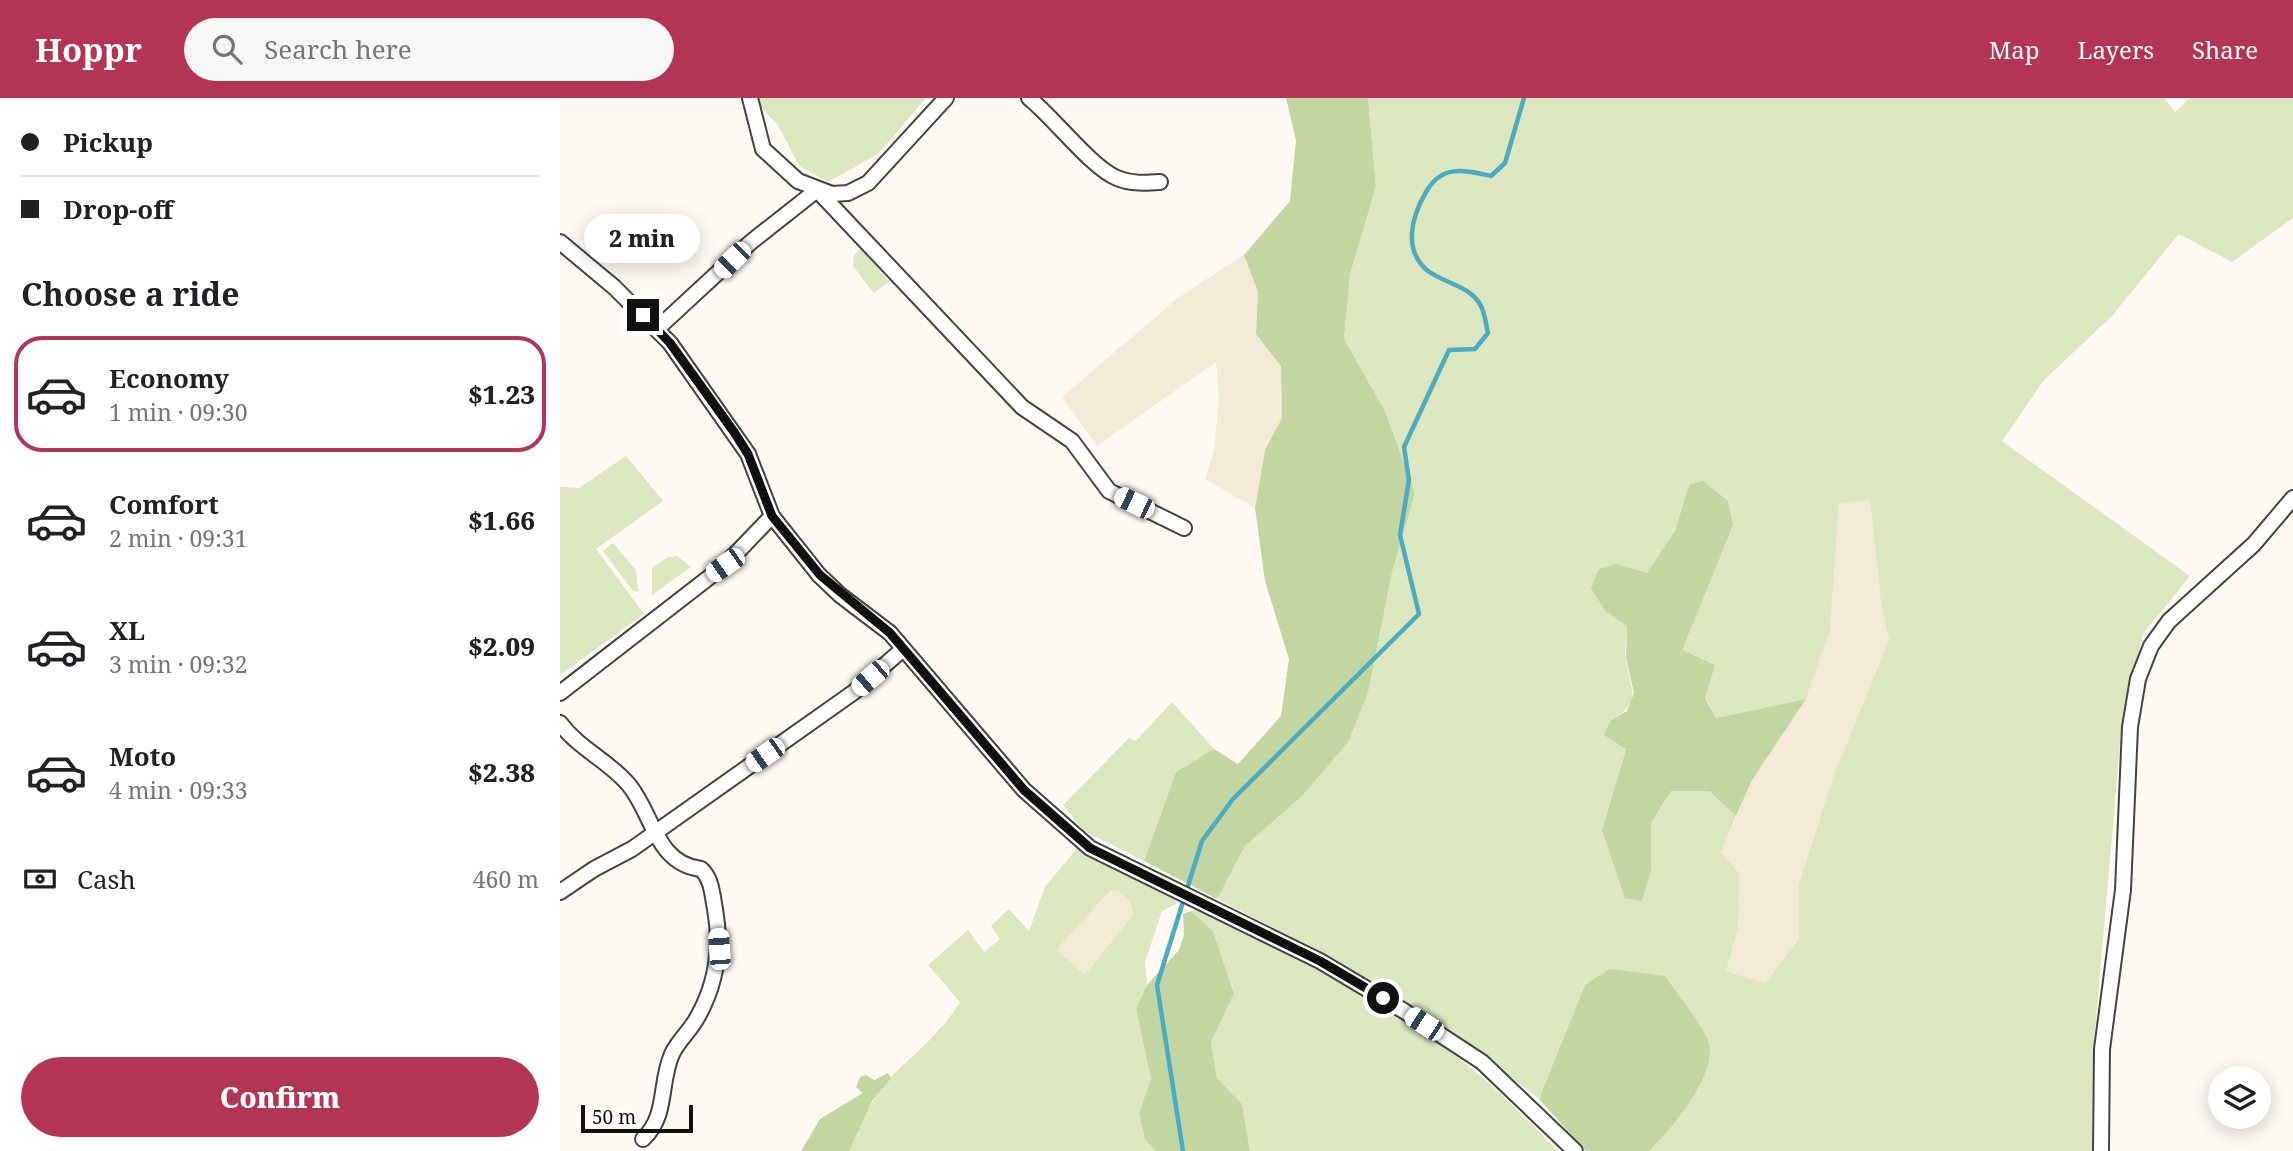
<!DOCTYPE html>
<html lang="en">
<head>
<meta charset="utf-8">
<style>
	:root { --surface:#fff; --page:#f6f6f6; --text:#202124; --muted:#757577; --line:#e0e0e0; --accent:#b43455 }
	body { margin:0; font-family:"Noto Serif",serif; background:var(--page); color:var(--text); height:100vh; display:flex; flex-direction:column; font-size:26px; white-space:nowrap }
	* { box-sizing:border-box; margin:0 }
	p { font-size:23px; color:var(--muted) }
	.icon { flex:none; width:38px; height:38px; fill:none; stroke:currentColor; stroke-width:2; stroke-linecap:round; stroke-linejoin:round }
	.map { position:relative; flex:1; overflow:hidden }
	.panel { display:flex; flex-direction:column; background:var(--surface); width:560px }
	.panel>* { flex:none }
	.guide { display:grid; align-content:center; height:154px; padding:0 21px; background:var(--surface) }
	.fabs { position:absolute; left:1648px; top:968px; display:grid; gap:14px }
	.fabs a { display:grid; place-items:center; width:63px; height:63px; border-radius:50%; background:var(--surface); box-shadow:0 4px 18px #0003; font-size:35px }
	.scale { position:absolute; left:21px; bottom:18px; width:112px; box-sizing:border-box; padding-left:7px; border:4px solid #101010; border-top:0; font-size:19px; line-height:24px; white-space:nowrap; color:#101010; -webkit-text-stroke:5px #fff; paint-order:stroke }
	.end { position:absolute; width:32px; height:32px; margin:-16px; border:9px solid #101010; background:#fff; box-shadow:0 0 0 4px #fff }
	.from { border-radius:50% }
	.bubble { position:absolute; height:49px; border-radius:24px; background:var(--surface); box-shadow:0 4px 18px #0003; font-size:23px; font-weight:800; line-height:49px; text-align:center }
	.car { position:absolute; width:21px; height:42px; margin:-21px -10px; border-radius:9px; box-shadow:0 0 5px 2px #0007; background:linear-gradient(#fff 24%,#345 0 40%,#fff 0 76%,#345 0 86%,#fff 0) }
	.guide b { display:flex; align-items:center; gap:24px; height:66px; font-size:26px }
	.guide b+b { border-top:2px solid var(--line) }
	.guide i { width:18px; height:18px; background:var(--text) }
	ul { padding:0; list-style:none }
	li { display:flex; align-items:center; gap:21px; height:116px; margin:0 14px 10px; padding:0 7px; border:4px solid transparent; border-radius:28px }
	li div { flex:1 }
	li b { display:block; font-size:26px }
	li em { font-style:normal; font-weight:800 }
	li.on { border-color:var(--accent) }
	li>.icon { width:63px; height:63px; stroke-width:1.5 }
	h2 { padding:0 21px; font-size:32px; line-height:84px }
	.pay { display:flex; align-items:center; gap:18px; height:77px; padding:0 21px; font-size:26px }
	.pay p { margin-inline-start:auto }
	.primary-button { display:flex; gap:14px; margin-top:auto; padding:14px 21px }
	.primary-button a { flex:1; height:80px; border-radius:42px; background:var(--accent); color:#fff; font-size:28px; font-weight:800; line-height:80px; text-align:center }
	header { display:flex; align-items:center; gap:42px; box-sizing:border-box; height:98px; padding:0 35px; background:var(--accent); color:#fff }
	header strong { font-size:33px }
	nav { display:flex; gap:38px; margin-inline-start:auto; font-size:24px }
	.search { width:490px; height:63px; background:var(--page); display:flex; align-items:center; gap:18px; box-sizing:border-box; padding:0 24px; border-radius:38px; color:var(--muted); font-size:26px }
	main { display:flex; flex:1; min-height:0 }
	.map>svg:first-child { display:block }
</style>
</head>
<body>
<header>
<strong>Hoppr</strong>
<div class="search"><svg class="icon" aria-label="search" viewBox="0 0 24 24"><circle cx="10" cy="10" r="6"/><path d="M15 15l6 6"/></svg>Search here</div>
<nav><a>Map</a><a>Layers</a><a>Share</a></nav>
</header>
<main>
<section class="panel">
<div class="guide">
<b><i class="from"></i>Pickup</b>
<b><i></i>Drop-off</b>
</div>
<h2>Choose a ride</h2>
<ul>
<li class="on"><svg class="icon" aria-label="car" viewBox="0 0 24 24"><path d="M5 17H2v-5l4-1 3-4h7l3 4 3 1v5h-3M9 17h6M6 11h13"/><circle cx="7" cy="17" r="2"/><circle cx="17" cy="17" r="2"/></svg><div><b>Economy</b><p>1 min · 09:30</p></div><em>$1.23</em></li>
<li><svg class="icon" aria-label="car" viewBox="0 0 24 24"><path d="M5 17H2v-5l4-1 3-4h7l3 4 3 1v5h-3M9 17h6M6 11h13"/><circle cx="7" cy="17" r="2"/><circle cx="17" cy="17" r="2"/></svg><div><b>Comfort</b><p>2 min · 09:31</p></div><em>$1.66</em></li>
<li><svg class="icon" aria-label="car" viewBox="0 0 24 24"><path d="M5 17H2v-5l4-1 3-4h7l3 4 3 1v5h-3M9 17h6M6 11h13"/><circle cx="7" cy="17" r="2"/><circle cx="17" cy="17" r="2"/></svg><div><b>XL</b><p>3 min · 09:32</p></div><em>$2.09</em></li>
<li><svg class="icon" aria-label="car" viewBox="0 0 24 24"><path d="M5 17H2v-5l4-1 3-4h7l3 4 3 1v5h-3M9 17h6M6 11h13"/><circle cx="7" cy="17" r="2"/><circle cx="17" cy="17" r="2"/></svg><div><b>Moto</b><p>4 min · 09:33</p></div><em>$2.38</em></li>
</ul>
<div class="pay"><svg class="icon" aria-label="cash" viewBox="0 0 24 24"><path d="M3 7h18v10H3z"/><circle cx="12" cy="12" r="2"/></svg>Cash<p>460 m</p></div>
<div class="primary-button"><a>Confirm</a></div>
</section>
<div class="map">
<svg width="1733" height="1053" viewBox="0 0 1733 1053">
	<rect width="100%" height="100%" fill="#fefaf3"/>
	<g fill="#f2ead5">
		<polygon points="684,157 698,194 696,236 721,267 722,320 705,352 695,410 645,381 654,353 659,298 656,264 537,348 502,299 619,199"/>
		<polygon points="1310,402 1321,505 1329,542 1274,676 1239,786 1239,841 1205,885 1166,873 1178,832 1161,755 1192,682 1246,601 1270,532 1279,404"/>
		<polygon points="557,792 570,803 574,811 572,818 525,877 495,852 550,793"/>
	</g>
	<g fill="#dce6bf" fill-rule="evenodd">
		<polygon points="192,0 366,0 318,56 268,84 239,68 218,27"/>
		<path d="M808,0H1604L1615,14L1630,0H1733V120L1672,164L1619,136L1551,219L1484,282L1442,343L1630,478L1583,536L1561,634L1533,956L1532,1053H1089C1111,1032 1161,973 1148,942C1138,920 1119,898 1105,878L1025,887L979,1001L926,960L776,861L657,801L685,748L741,699L831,478L855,397L826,315L784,241L790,177L816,88ZM1129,387L1173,427L1121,552L1156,620L1246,601L1270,532L1279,405L1310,402L1321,505L1329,542L1274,676L1239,786V841L1205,885L1166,873L1178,832L1179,775L1161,755L1176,718L1149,693H1111L1091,725V772L1042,732L1066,651L1051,622C1084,603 1070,592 1066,562C1064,551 1067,539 1067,528L1045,513L1056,467L1087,476L1115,433Z"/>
		<polygon points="301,150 329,184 314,195 293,168 294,157"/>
		<polygon points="66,358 103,403 36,451 84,516 0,577 0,389 19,390"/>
		<polygon points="53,445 76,472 78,494 73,493 43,453"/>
		<polygon points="117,458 131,469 92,497 92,470 108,459"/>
		<polygon points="612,604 654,651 616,674 584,763 524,733 503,707 569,640 576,643"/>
		<path d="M518,749L615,798L616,806L602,813L585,864L587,887L576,911L591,981L579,1015L585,1042L596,1053H289C299,1026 313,998 333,977C357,953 382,934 400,904L368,867L408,832L424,854L440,841L431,828L449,811L469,833L485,789ZM557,792C566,800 575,805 572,818L525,877L496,852L550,793Z"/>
		<path d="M640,811C738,860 841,910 925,982C951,1004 974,1029 998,1053H690L682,1006L657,980L651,944L674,894L653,833L631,813Z"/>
	</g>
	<g fill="#c3d5a0">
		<polygon points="726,0 808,0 816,88 790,177 784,241 826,315 855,396 831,478 808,594 788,644 741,699 685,748 657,801 584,763 616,674 654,651 678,666 721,618 729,561 705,483 695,410 705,352 722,320 721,268 696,236 698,194 684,157 730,103 736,42"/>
		<polygon points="1143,383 1168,403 1173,427 1122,552 1155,567 1145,600 1156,620 1246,601 1192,682 1176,718 1149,693 1111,693 1091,725 1091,772 1082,803 1065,800 1042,732 1066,651 1044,637 1051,622 1067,613 1074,595 1066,560 1067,528 1045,513 1031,490 1039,471 1056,466 1087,475 1115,433 1129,387"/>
		<polygon points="631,813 653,833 674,895 651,944 657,980 682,1006 690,1053 596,1053 585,1042 579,1015 591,981 576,911 587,887 619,852 624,837 623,816"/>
		<path d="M1050,871L1105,878C1119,898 1138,920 1148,942C1161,973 1111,1032 1089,1053H1026L979,1001L1025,887Z"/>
		<polygon points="328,975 331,980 312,1003 289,1053 241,1053 260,1021 303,995 296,989 300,979 306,977 314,982"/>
	</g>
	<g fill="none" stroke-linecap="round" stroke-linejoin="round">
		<path stroke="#4aabc1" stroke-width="4.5" d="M623,1053L597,887L642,743L673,701L859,516L840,437L849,382L844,349L889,252L915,251L928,235C926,227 925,216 921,208C911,188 884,185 868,173C842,152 852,118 866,94C882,66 904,72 931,78L945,65L964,0"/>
		<defs>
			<g id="street">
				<polyline points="190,0 203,51 238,83 272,96 288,95 308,85 386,0"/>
				<path d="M469,0C494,20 532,70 557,80C571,86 586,85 600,84"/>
				<polyline points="257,92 462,309 512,343 549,393 624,430"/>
				<polyline points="0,144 54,189 110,245 188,356 212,418 259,477 280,497 330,535 464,692 530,750 760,863 844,913 922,964 1015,1053"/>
				<polyline points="98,230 191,144 257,92"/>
				<polyline points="0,595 165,467 212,418"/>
				<path d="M0,625C19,651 49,663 69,687C93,716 96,766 141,771C152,781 152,796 155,811C162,850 157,885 137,920C130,933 118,943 112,956C99,985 108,1018 83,1041"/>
				<polyline points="0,794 34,771 72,751 294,594 343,551"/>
				<polyline points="1541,1053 1542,951 1563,792 1570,629 1578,581 1591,548 1609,523 1694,446 1733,400"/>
			</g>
		</defs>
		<use href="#street" stroke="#434343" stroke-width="18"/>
		<use href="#street" stroke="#fff" stroke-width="14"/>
	</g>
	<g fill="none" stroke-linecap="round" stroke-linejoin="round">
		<polyline stroke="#101010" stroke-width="9" points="83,217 110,245 174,334 188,356 212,418 260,477 330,535 464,692 530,750 760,863 823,900"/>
	</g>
</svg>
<div class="fabs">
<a><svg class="icon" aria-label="layers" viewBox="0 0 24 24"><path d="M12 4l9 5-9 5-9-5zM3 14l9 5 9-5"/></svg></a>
</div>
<div class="scale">50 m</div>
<i class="end from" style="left:823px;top:900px"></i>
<i class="end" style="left:83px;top:217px"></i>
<div class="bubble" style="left:24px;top:116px;width:116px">2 min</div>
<i class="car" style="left:172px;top:162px;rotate:225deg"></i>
<i class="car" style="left:574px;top:405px;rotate:296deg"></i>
<i class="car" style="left:165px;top:467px;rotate:235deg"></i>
<i class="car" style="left:310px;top:580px;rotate:229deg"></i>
<i class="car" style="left:205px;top:657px;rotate:235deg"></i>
<i class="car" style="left:159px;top:851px;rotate:356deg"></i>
<i class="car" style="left:864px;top:926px;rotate:303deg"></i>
</div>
</main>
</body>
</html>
